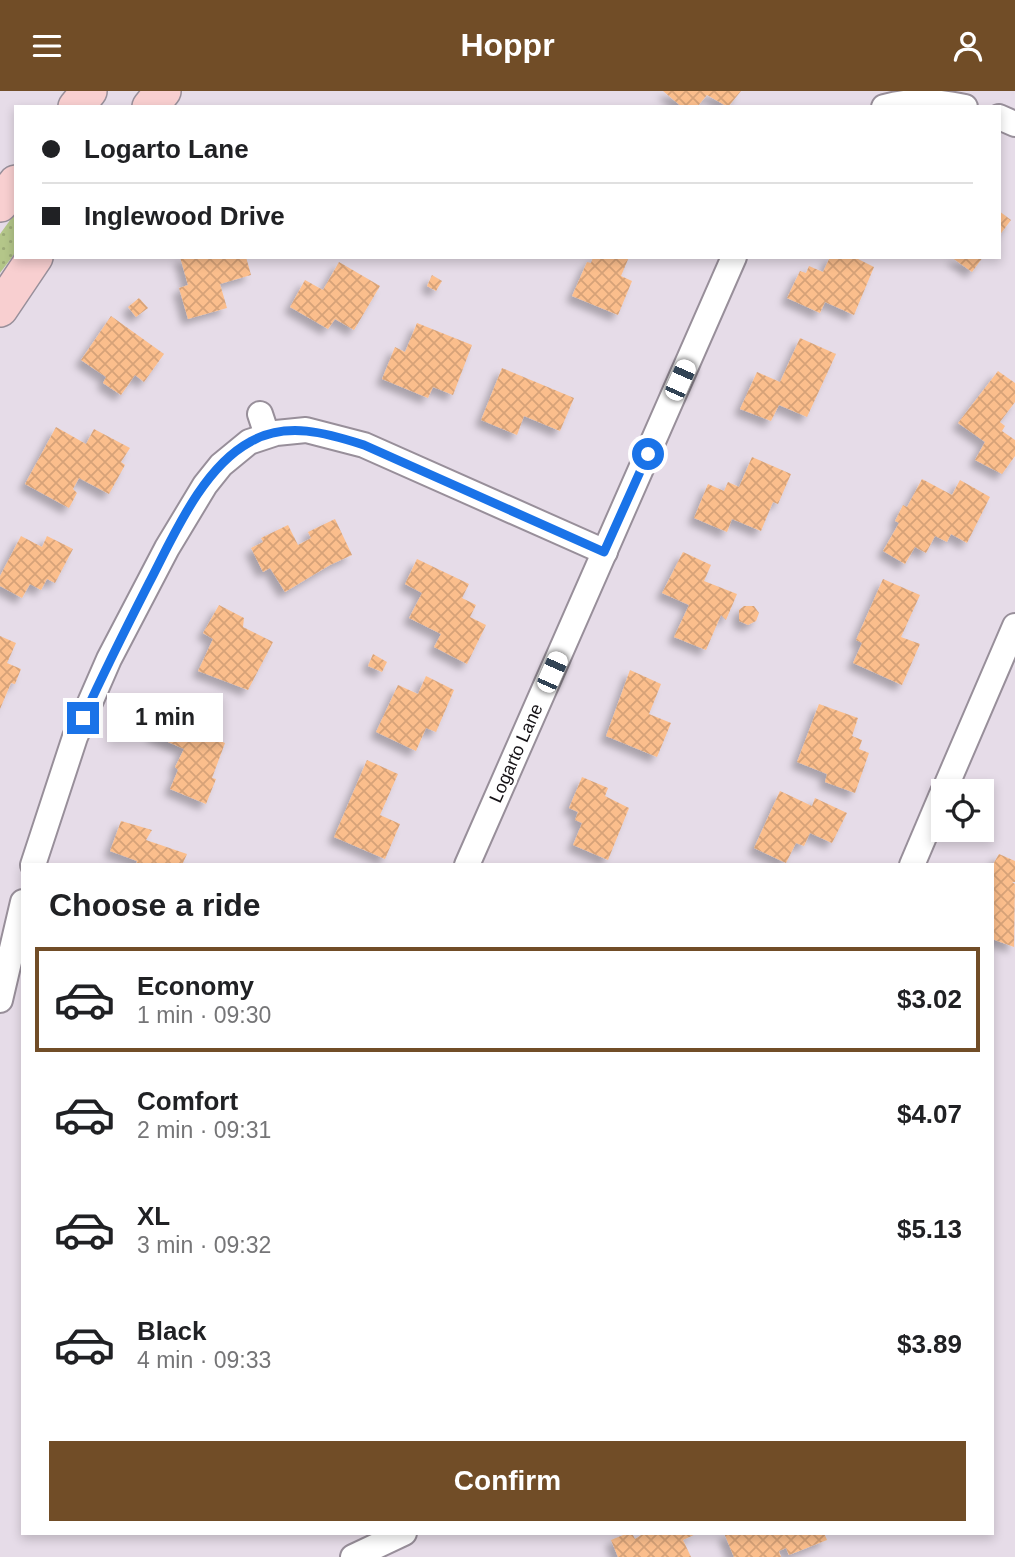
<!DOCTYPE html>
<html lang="en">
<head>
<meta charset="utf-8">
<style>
	:root { --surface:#fff; --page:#f6f6f6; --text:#202124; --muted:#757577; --line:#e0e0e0; --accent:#714d27 }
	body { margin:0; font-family:Helvetica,sans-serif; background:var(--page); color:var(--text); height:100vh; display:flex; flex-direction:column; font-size:26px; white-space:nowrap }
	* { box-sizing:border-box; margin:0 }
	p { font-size:23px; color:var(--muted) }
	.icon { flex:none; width:38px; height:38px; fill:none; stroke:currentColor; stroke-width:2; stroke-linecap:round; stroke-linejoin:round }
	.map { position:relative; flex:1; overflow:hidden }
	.side { position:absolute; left:21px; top:772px; width:973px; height:672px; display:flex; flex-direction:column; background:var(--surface); border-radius:0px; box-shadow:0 4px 10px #0003 }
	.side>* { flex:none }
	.hud { position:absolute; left:14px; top:14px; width:987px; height:154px; border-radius:0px; box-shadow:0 4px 10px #0003; display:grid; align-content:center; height:154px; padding:0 28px; background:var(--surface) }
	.buttons { position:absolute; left:931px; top:688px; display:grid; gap:14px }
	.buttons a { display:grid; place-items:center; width:63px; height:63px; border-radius:0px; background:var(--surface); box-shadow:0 4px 10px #0003; font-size:35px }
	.end { position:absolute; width:32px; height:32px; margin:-16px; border:9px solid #1a73e8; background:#fff; box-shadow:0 0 0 4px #fff }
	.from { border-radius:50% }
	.bubble { position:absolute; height:49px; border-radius:0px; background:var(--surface); box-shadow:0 4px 10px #0003; font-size:23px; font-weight:800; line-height:49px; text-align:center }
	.car { position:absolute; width:21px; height:42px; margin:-21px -10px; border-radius:9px; box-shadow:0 0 5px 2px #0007; background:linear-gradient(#fff 24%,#345 0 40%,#fff 0 76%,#345 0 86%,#fff 0) }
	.hud b { display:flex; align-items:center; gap:24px; height:66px; font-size:26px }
	.hud b+b { border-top:2px solid var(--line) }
	.hud i { width:18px; height:18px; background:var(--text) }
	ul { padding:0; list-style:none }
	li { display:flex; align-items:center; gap:21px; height:105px; margin:0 14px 10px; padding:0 14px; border:4px solid transparent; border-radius:0px }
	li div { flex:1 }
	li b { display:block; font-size:26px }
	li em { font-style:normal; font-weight:800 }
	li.active { border-color:var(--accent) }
	li>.icon { width:63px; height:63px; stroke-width:1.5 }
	h2 { padding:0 28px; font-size:32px; line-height:84px }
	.primary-button { display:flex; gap:14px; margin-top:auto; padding:14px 28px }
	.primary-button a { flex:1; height:80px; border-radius:0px; background:var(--accent); color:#fff; font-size:28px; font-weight:800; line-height:80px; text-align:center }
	header { display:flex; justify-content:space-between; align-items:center; height:91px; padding:0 28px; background:var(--accent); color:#fff; font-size:32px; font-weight:800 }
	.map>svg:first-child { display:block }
</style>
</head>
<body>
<header><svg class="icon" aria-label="menu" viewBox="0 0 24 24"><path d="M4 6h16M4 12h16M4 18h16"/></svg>Hoppr<svg class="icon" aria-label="person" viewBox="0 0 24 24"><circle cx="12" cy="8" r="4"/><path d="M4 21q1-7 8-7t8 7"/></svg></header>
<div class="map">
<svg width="1015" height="1466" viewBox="0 0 1015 1466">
	<defs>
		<pattern id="grass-dots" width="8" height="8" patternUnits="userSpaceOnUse" patternTransform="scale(1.75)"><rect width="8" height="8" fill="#b4c689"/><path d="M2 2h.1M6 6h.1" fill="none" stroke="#9aa976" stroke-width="1.8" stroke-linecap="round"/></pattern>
		<pattern id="building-cross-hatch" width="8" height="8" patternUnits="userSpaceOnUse" patternTransform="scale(1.75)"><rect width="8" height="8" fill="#fbbe8c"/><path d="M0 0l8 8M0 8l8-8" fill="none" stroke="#d6a278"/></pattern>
		<filter id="shadow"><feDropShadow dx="-6" dy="6" stdDeviation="3.5" flood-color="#0004"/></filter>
	</defs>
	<rect width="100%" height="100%" fill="#e6dce8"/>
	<polygon fill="url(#grass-dots)" points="16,121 16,161 0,182 0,143"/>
	<g fill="url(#building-cross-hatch)" filter="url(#shadow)">
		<polygon points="663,0 741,0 728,16 707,4 697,16 682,16"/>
		<polygon points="999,120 1011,129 999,145"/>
		<polygon points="180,166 246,166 251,184 220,193 227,217 188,228 179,197 188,194"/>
		<polygon points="593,166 629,166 621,185 632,190 618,224 572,205 587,171 591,172"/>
		<polygon points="830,166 854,166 874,176 854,224 825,211 820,222 787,207 800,180 806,182 809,175 823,181"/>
		<polygon points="951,166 983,166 972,181"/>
		<polygon points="339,171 380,195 354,239 335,228 328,238 290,216 305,189 323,199"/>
		<polygon points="432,184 442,190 436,200 427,195"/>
		<polygon points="139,207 148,217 136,226 128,216"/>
		<polygon points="111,225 164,263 144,291 135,284 121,304 103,292 106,286 81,269"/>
		<polygon points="417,232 472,254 453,304 433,296 428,307 382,288 395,256 405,261"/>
		<polygon points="800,247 836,263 807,326 779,314 771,330 740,318 757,281 780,291"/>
		<polygon points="502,277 574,307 560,340 524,325 517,344 481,329"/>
		<polygon points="998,280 1015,292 1015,311 1000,331 1005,335 1002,340 1015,349 1015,365 1002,383 975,369 985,351 958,332"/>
		<polygon points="56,336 86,353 94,338 130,357 121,371 125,374 109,403 79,387 73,398 77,402 69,417 25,393"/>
		<polygon points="752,366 791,383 778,413 773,411 761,440 732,428 727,441 694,427 708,393 724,400 728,391 739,396"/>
		<polygon points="922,388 952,404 960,389 990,406 967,452 951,443 947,451 935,445 926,462 915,456 905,473 883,460 899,432 895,430 903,414 907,416"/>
		<polygon points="335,428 352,464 330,474 285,501 270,477 263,481 251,457 263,451 261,447 288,434 298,454 311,447 308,441"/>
		<polygon points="21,445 42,456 47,445 73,458 55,492 47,488 41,499 30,493 22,507 0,495 0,485"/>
		<polygon points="683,461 711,474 704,490 737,503 726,529 721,524 706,559 674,546 689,514 662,502"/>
		<polygon points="417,468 469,493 462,507 476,514 470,526 486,534 467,573 434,556 441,543 409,527 422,502 405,493"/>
		<polygon points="883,488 920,504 901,546 920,553 902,594 853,572 862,552 856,549"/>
		<polygon points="219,514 244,527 243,536 273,551 248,599 198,580 213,548 203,542"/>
		<polygon points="744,515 754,515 759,522 756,530 748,534 739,530 739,519"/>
		<polygon points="0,545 16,552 7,572 21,578 15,593 11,592 0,618"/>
		<polygon points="373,563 387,571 382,581 368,575"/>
		<polygon points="630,579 661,593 649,623 671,632 657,666 606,645"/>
		<polygon points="426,585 454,599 436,641 426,637 416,660 376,641 398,594 418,603"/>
		<polygon points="166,613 200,626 195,638 225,652 212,687 216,688 206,713 170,698 178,679 175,676 184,658 152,644"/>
		<polygon points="819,613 858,627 852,645 862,649 859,658 869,662 855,702 825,691 827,683 797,671"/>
		<polygon points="367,669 398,683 380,724 400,733 385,768 334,746"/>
		<polygon points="582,686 608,697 605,705 629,717 608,769 573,754 582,732 575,729 578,721 569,717"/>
		<polygon points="780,700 812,715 815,707 847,722 832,752 810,742 804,755 796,752 786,772 754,757"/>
		<polygon points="121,730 152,739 146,749 187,763 182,774 136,774 137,770 110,760"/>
		<polygon points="999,763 1015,770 1015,791 1012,791 1015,793 1014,856 992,848 992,775"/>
		<polygon points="628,1442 632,1442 635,1448 644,1442 698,1442 683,1449 691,1466 618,1466 611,1449"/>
		<polygon points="724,1442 824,1442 827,1449 789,1464 786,1457 779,1460 781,1466 734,1466"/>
	</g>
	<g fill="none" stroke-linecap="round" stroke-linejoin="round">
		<defs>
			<g id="street">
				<path d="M884,16C915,8 935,10 965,16"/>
				<polyline points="999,26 1015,33"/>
				<polyline points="260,323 267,344"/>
				<polyline points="944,700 1015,535"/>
				<polyline points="33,774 75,646 109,568 167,457 205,394 221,374 249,351 276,342 306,339 364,354 605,461"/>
				<polyline points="467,774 734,166"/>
				<polyline points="912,774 943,701"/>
				<polyline points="0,909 23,811"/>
				<polyline points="353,1466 404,1442"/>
			</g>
			<g id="secondary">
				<polyline points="76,16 89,0"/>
				<polyline points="150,16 163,0"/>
				<polyline points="0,113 16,92"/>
				<polyline points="0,218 35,166"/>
			</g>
		</defs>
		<use href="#street" stroke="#988f9a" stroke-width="28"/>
		<use href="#secondary" stroke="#988f9a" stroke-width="38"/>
		<use href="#street" stroke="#fff" stroke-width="24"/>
		<use href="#secondary" stroke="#f8cfd0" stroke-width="35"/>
	</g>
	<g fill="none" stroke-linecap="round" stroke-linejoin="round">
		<path stroke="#1a73e8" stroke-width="9" d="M83,627C104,581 126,537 149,492C173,446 202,377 250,351C286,330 327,342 364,354L604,461L648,363"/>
	</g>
	<g text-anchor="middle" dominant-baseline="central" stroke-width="6" stroke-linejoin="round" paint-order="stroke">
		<g font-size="18" fill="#151216" stroke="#fff">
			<text transform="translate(516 662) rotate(-66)">Logarto Lane</text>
		</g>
	</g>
</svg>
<div class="buttons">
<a><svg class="icon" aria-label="locate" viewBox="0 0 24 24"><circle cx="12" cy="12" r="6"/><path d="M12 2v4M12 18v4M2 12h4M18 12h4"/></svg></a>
</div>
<i class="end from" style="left:648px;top:363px"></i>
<i class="end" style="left:83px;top:627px"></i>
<div class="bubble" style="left:107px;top:602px;width:116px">1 min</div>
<i class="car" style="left:680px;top:289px;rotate:24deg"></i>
<i class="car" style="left:552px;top:581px;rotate:24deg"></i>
<div class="hud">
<b><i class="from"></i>Logarto Lane</b>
<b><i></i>Inglewood Drive</b>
</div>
<section class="side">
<h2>Choose a ride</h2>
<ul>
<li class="active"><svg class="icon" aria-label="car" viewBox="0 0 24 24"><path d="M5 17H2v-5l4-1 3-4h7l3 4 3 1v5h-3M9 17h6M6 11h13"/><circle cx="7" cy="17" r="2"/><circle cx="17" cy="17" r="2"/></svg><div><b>Economy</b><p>1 min · 09:30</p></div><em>$3.02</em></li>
<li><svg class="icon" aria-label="car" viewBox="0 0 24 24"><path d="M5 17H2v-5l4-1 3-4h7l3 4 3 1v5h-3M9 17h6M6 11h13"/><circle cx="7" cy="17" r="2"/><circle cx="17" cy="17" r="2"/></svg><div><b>Comfort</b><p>2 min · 09:31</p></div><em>$4.07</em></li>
<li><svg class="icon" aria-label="car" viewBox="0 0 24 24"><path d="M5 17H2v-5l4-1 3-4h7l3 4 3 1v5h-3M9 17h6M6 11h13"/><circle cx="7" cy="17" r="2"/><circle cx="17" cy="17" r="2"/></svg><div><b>XL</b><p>3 min · 09:32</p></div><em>$5.13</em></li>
<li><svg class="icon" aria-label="car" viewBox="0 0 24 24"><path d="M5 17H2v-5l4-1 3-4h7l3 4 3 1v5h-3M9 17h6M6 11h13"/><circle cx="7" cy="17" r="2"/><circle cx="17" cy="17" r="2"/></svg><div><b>Black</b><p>4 min · 09:33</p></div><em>$3.89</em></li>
</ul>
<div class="primary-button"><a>Confirm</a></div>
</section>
</div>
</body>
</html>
